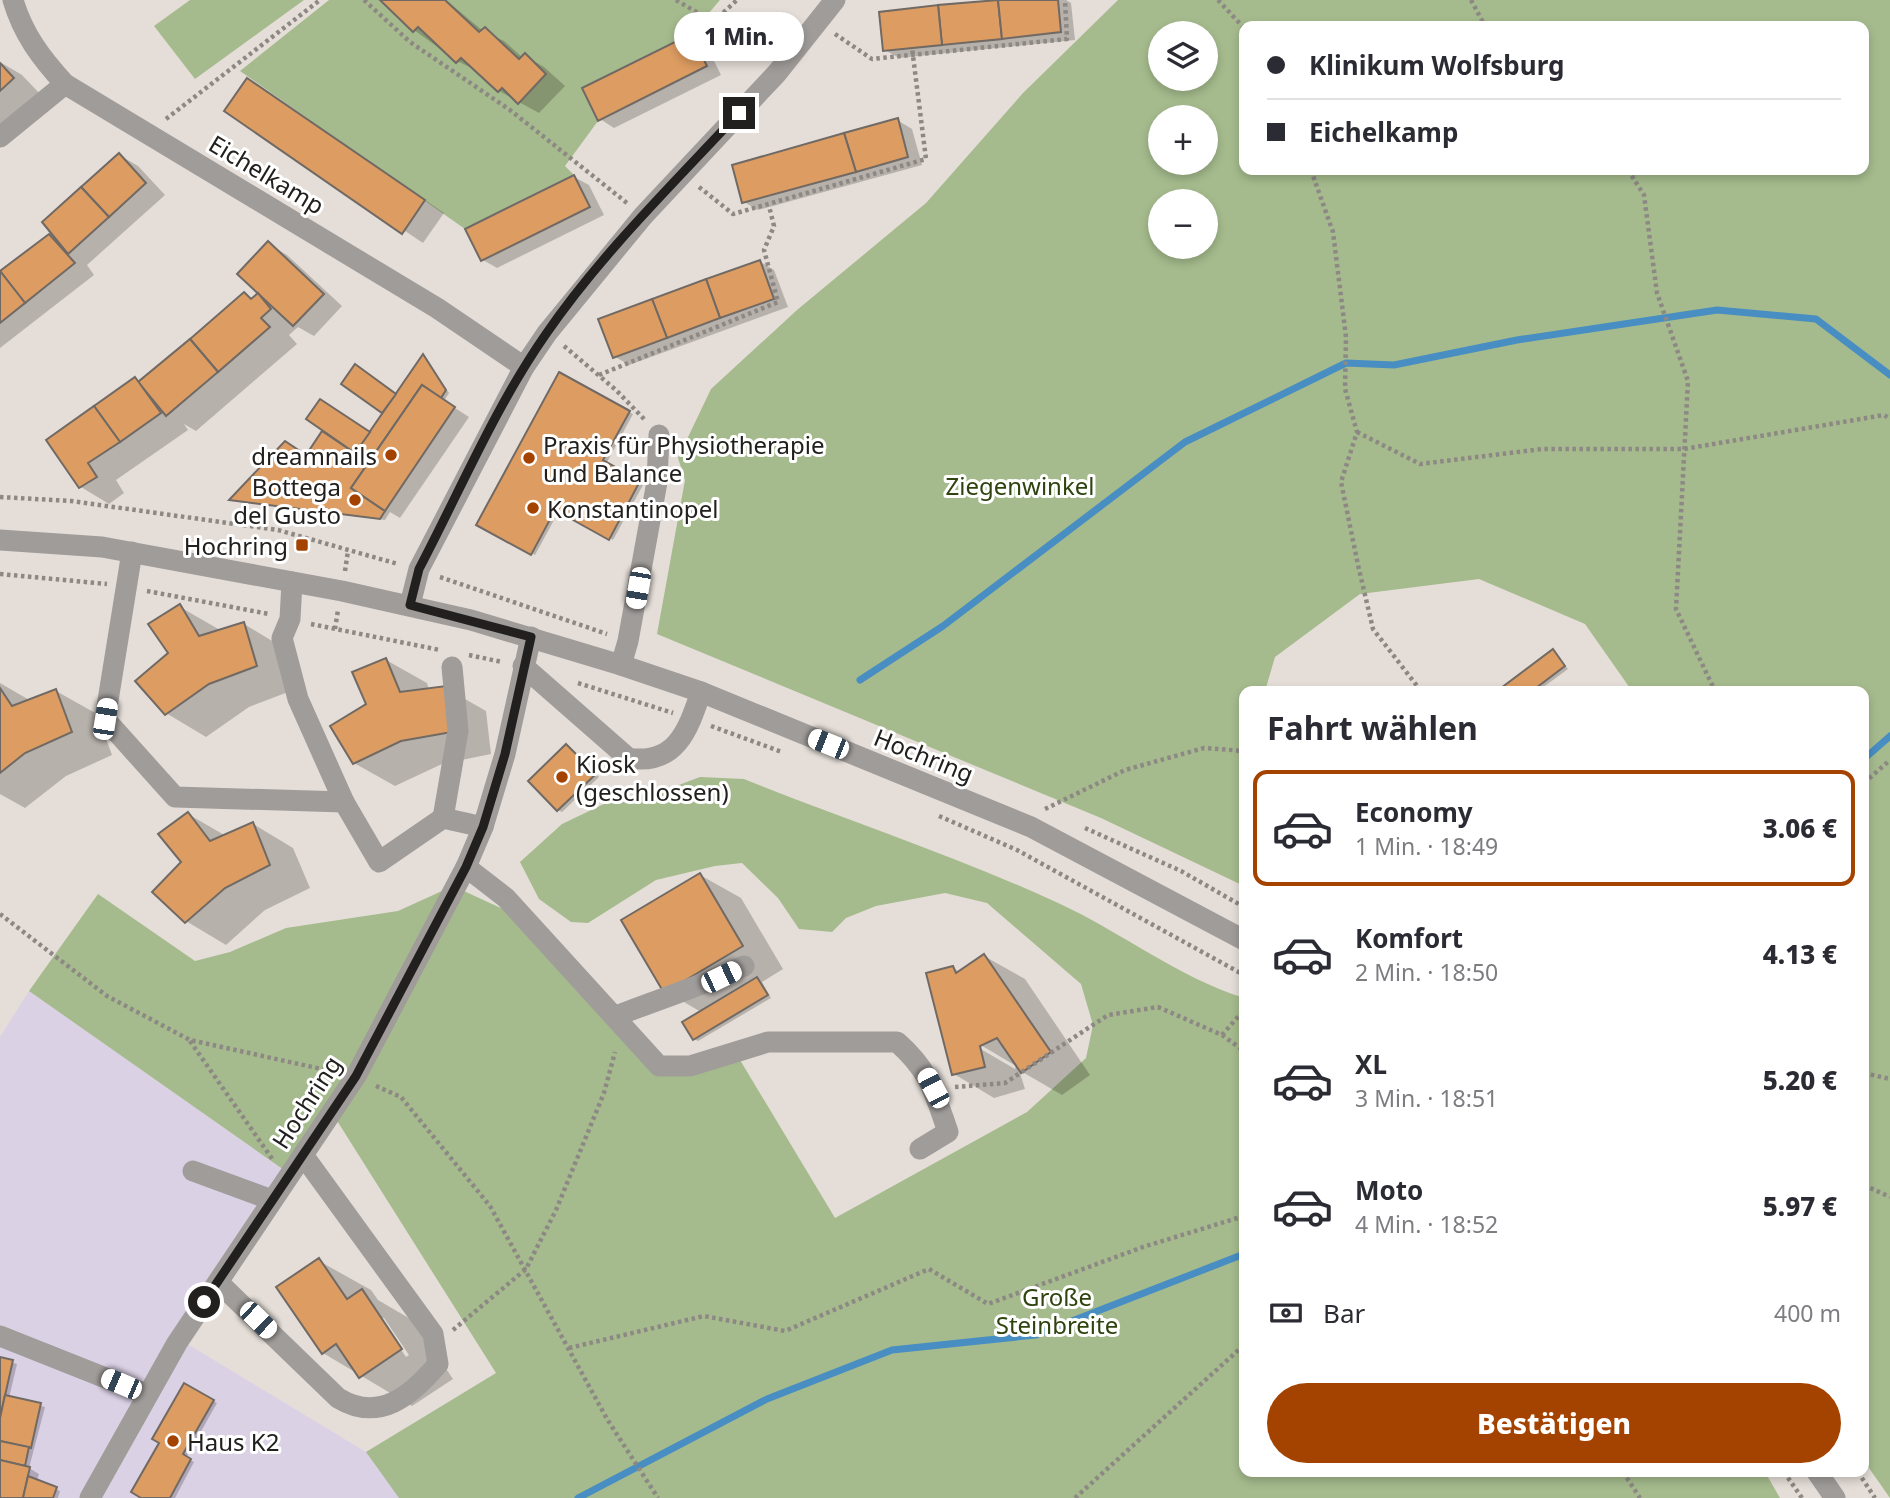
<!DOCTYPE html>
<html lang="de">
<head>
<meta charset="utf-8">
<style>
	:root { --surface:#fff; --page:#f2f2f3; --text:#2b2b33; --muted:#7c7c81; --line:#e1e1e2; --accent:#a44200 }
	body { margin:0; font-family:"Noto Sans",sans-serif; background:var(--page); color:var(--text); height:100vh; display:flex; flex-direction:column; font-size:26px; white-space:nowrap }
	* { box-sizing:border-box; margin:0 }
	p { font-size:23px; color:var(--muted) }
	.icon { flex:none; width:38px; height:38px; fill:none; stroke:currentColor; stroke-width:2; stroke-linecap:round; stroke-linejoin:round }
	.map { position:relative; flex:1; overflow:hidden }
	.side { position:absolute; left:1239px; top:686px; width:630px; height:791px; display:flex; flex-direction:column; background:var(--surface); border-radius:14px; box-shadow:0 4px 10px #0003 }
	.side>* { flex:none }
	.hud { position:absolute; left:1239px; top:21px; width:630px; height:154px; border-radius:14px; box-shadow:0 4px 10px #0003; display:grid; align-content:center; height:154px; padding:0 28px; background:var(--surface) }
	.buttons { position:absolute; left:1148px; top:21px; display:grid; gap:14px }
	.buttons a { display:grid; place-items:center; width:70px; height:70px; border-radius:50%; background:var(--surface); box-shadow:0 4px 10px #0003; font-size:35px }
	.end { position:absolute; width:32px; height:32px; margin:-16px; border:9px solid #22201e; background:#fff; box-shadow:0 0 0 4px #fff }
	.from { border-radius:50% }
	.bubble { position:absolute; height:49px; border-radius:24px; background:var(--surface); box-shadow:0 4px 10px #0003; font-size:23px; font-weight:800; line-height:49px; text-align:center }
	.car { position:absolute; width:21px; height:42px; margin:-21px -10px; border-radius:9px; box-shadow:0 0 5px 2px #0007; background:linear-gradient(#fff 24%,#345 0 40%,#fff 0 76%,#345 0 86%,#fff 0) }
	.hud b { display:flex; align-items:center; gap:24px; height:66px; font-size:26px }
	.hud b+b { border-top:2px solid var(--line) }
	.hud i { width:18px; height:18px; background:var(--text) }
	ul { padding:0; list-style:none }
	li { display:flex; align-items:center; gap:21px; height:116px; margin:0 14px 10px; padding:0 14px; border:4px solid transparent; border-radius:14px }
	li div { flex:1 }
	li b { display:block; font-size:26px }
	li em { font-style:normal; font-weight:800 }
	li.on { border-color:var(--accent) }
	li>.icon { width:63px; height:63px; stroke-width:1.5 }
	h2 { padding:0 28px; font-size:32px; line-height:84px }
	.pay { display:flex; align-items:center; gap:18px; height:77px; padding:0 28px; font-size:26px }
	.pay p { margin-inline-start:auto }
	.primary-button { display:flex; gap:14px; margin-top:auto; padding:14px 28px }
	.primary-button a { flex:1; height:80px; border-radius:42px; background:var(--accent); color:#fff; font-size:28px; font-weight:800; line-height:80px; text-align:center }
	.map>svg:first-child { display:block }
</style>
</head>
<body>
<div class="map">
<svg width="1890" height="1498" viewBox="0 0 1890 1498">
	<rect width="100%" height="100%" fill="#e5ded8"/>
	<polygon fill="#dbd1e5" points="29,991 284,1170 171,1334 366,1452 496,1374 647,1498 0,1498 0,1037"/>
	<g fill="#a5bb8d" fill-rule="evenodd">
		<polygon points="190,0 304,0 195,79 154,26"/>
		<polygon points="329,0 380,0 413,32 418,27 456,62 461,58 498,92 502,88 518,103 546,74 525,54 519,59 485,27 479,32 445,0 720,0 691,34 582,88 598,121 565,166 574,175 465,229 240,71"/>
		<path d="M1118,0H1890V1498L1864,1461V691H1632L1585,624L1479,579L1360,594L1275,657L1265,691H1244V886L1101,818L657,634L685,480L678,458L711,389L797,310L926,203L1023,93ZM1864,26V170H1244V26ZM1206,33V79H1160V33ZM1160,117H1206V163H1160ZM1206,201V247H1160V201Z"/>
		<path d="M700,777L744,779C848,821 954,855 1056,902C1120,931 1177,977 1244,998V1472H1765L1780,1498H399L366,1452L496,1373L329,1108L284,1170L29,991L98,894L195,961L230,952L286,928L398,911L453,886L525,919L658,1066L734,1050L835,1218L1027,1112L1086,1058L1093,1025L1081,984L987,903L945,893L876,906L846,918L832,932L799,929L778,898L742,863L715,866L656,880L588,923L571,922L539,899L520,862L562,824L608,802L663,791Z"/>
	</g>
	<g fill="#0003" fill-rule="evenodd">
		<polygon points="382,0 446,0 483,31 504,41 523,58 525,56 544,67 565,86 539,113 499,91 478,71 457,61 414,30"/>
		<polygon points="1007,0 1066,0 1071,3 1075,40 899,58 885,50"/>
		<polygon points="691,36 706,45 721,75 614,128 600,119"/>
		<polygon points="0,62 22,75 42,96 0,134"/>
		<polygon points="266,91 444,213 423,243 226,111"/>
		<polygon points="897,120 912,129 922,165 758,210 744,202"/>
		<polygon points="119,155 138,166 165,195 87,265 94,275 0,348 0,274 51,234 44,222"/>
		<polygon points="574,177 589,185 604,215 497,268 483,260"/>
		<polygon points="268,244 287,255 342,306 314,336 298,327 289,335 297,344 196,431 184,424 188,430 116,480 124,493 109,504 81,487 49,440 135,379 141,382 244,294 254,299 258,295 265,299"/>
		<polygon points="759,261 774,270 788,307 629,365 614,356"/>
		<polygon points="424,356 449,393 444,401 469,417 400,518 390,512 385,520 232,500 307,457 324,430 370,434 385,413 343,384 397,396"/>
		<polygon points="560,374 633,414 606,464 643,485 613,540 559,511 535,555 478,524"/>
		<polygon points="180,607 220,630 244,624 284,648 296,689 249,707 206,737 166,713 170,654"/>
		<polygon points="1553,652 1568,669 1538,691 1499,691"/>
		<polygon points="386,660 427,683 429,690 446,688 486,711 491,754 442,764 395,786 354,763 368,705"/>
		<polygon points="0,683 31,701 56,691 97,714 112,755 66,776 25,808 0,794"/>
		<polygon points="567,746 599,777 562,812 558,810"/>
		<polygon points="188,814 226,836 253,824 293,848 310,888 265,910 226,945 186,921 183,862"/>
		<polygon points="700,875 741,898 783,969 762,982 771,998 698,1041 694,1039 701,1012 665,991"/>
		<path d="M984,956L1025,979L1090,1075L1062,1095L1019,1070L1025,1089L994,1098L954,1074L952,968L960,972ZM979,1044L1016,1066L1015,1069L979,1048Z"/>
		<path d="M319,1261L371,1290L378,1300L414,1321L453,1379L412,1406L323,1353ZM380,1318H384L409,1355L406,1357Z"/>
		<polygon points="0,1359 17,1364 9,1398 45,1407 29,1468 39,1474 37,1481 60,1491 58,1498 0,1498"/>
		<polygon points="184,1385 217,1403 186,1458 194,1462 175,1498 144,1498"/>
	</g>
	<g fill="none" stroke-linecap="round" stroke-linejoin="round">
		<g stroke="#488ec3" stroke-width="7">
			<polyline points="860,680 943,626 1185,442 1346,363 1394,365 1517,340 1717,310 1816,319 1890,375"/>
			<polyline points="1864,759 1890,736"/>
			<polyline points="578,1498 767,1399 892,1350 1036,1335 1244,1254"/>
		</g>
	</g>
	<g fill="#dd9d62" stroke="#706964" stroke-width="2">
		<polygon points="380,0 445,0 479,32 485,27 519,59 525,53 546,74 518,104 502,88 498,92 461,58 456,63 418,27 413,32"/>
		<polygon points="998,0 1002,39 942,45 938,5"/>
		<polygon points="998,0 1058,0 1061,32 1002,39"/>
		<polygon points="938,5 942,45 883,51 879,12"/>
		<polygon points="691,34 707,66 598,121 582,88"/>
		<polygon points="0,63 14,78 0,91"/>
		<polygon points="247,78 425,200 402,234 224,111"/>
		<polygon points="898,118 908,157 856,172 844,133"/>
		<polygon points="844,133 856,172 742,203 732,165"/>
		<polygon points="119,153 146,183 109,217 81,187"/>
		<polygon points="574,175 590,207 481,261 465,229"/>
		<polygon points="81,187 109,217 68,254 42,222"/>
		<polygon points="49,234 75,263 25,303 0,271"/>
		<polygon points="268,241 324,294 293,326 237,274"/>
		<polygon points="760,260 774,299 720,318 706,279"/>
		<polygon points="0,271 25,303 0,323"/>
		<polygon points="706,279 720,318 667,338 652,299"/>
		<polygon points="244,292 251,299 258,293 271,309 261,318 270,327 218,372 190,339"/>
		<polygon points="652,299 667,338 613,358 598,319"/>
		<polygon points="190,339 218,372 166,416 138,382"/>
		<polygon points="423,354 446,390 441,398 422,385 351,488 385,511 380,519 229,500 285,441 306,455 322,431 355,453"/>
		<polygon points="355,364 396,394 382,413 341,384"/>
		<polygon points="559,372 630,411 603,460 640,481 609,540 555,510 531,555 476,525"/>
		<polygon points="135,377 161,413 120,442 94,406"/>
		<polygon points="422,385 455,407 385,511 351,488"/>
		<polygon points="320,399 370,432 355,453 306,419"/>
		<polygon points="94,406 120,442 88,463 97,477 79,488 46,440"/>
		<polygon points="180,604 199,636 244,622 257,666 209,684 165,715 135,681 168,653 148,624"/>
		<polygon points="1553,649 1565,666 1532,691 1497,691"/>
		<polygon points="386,658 400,692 446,686 452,732 401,741 353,764 330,726 366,704 352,672"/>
		<polygon points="0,688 12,706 56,689 72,732 25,753 0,773"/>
		<polygon points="566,744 596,774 557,811 528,781"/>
		<polygon points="188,812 210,841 253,822 270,865 225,888 185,923 152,892 181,862 158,834"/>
		<polygon points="700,873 743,946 664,993 621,920"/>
		<polygon points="984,954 1051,1052 1021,1073 997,1038 980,1046 985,1067 952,1075 926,973 953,966 956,973"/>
		<polygon points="757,977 768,995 693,1040 682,1022"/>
		<polygon points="319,1258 347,1299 362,1289 402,1349 359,1378 336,1344 322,1354 276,1287"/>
		<polygon points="0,1357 13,1360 0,1418"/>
		<polygon points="184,1383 214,1400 183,1454 191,1459 170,1498 141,1498 131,1492 159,1443 152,1439"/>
		<polygon points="5,1395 41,1403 31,1448 0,1441 0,1418"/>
		<polygon points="0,1441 29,1447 25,1466 0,1460"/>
		<polygon points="0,1460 30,1467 23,1498 0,1498"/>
		<polygon points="28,1476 57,1487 53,1498 23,1498"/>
	</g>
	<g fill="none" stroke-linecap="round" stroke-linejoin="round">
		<g stroke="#8d8884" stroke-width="4.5" stroke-dasharray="3.5 3.5" stroke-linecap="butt">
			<polyline points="364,0 410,42 510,110 627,203"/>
			<polyline points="676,0 735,35 762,59"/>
			<polyline points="1218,0 1244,28"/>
			<polyline points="1471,0 1485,26"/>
			<polyline points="713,22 737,0"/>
			<polyline points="835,34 872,59 1067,39 1065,0"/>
			<polyline points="166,119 320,0"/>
			<polyline points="1311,170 1333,232 1346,337 1345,389 1357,432 1341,482 1358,565 1373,629 1421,691"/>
			<polyline points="1628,170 1644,195 1657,293 1688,381 1676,609 1715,691"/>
			<polyline points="699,187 733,214 926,159 912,48"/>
			<polyline points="564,346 616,390 645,420"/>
			<polyline points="599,375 778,302 764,250 774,226 769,206"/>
			<polyline points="1357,432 1420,464 1542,449 1684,449 1884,415 1890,419"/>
			<polyline points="0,497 71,501 278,530 398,564"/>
			<polyline points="345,571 348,551"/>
			<polyline points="0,574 107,584"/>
			<polyline points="440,577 607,634"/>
			<polyline points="147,591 269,614"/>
			<polyline points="311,624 440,650"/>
			<polyline points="335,629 338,610"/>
			<polyline points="469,655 502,662"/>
			<polyline points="578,683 673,713"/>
			<polyline points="711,726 782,752"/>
			<polyline points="1864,783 1890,760"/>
			<polyline points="1045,809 1125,770 1204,748 1244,751"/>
			<polyline points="939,816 1017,850 1244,975"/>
			<polyline points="1085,828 1181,871 1244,907"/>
			<polyline points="0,914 107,996 190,1040 335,1072"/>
			<polyline points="1222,1035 1244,1010"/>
			<polyline points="190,1041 273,1160"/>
			<polyline points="1864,1073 1890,1079"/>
			<polyline points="376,1086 401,1097 490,1206 607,1419 658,1498"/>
			<polyline points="955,1087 1005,1083 1108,1015 1158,1007 1222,1035 1244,1051"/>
			<polyline points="1864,1185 1890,1197"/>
			<polyline points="453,1330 526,1269 556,1210 604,1093 615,1052"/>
			<polyline points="569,1348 704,1316 785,1331 929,1269 988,1304 1143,1247 1244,1216"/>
			<polyline points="1623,1472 1640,1498"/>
			<polyline points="1784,1472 1802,1498"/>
			<polyline points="1858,1472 1875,1498"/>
			<polyline points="1075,1498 1244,1345"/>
		</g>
		<g stroke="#a09c9a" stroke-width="21">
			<path d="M13,0C23,34 41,58 65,84L437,308L524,367"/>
			<polyline points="0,137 65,84"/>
			<polyline points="0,540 102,547 342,591 471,620 621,665 701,692 1031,827 1244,940"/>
			<polyline points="132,552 105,719 175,797 344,802"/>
			<polyline points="292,582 290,619 282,638 298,699 344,802 379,862 443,818"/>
			<polyline points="410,605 419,569 524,367 547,333 643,216 777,73 835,0"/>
			<polyline points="621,665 628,641 657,482 659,435"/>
			<path d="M523,666L628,758C676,766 688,730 701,692"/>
			<polyline points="452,667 458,731 443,818 483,827"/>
			<path d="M466,867L506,898L659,1066H690L768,1042H897C930,1071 934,1092 948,1132L920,1149"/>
			<path d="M616,1016C659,999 702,986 744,966"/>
			<polyline points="193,1171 272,1200"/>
			<path d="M218,1282L338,1398C379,1423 411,1396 438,1364L433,1334L303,1155"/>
			<polyline points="0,1336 146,1394"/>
			<polyline points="1817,1472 1835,1498"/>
			<polyline points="90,1498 177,1343 356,1076 466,867 483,827 505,754 531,637"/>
		</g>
	</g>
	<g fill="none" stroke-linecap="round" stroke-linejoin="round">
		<path stroke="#22201e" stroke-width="9" d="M204,1302L356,1076L466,867L483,827L505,754L531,637L410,605L419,569C460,491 495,407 546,334C601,254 673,184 739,113"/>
	</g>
	<g fill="#a44200" stroke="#fff" stroke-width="2.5">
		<circle cx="391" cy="455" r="7"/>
		<circle cx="529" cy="458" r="7"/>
		<circle cx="355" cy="500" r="7"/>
		<circle cx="533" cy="508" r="7"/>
		<rect x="295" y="538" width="14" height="14" rx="3.5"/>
		<circle cx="562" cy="777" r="7"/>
		<circle cx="173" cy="1441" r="7"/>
	</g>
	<g text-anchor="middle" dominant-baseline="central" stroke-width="6" stroke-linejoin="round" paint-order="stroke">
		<g font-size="24" fill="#22201e" stroke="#fff">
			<text transform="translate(267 174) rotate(31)">Eichelkamp</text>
			<text transform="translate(924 755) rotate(22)">Hochring</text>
			<text transform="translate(306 1102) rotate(-57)">Hochring</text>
		</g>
		<g font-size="24" fill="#22201e" stroke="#fff" text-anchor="start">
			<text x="543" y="444">Praxis für Physiotherapie<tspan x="543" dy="28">und Balance</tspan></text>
			<text x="377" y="455" text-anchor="end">dreamnails</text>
			<text x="341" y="486" text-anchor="end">Bottega<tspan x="341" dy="28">del Gusto</tspan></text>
			<text x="547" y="508">Konstantinopel</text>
			<text x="288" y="545" text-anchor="end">Hochring</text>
			<text x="576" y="763">Kiosk<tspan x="576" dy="28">(geschlossen)</tspan></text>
			<text x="187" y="1441">Haus K2</text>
		</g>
		<g font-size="24" fill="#2e430d" stroke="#fff">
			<text x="1020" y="485">Ziegenwinkel</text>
			<text x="1057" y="1296">Große<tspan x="1057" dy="28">Steinbreite</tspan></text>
		</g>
	</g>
</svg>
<div class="buttons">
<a><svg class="icon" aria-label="layers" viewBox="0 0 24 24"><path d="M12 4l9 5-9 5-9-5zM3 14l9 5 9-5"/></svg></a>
<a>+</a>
<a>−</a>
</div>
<i class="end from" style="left:204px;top:1302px"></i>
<i class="end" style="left:739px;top:113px"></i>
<div class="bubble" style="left:674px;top:12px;width:130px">1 Min.</div>
<i class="car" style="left:638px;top:588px;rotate:190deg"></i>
<i class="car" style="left:105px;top:719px;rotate:9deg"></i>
<i class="car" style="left:828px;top:744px;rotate:292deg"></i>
<i class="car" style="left:721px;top:977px;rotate:64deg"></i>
<i class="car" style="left:933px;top:1088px;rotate:332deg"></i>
<i class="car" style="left:258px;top:1320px;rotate:134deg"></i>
<i class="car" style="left:121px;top:1384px;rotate:293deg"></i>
<div class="hud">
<b><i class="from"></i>Klinikum Wolfsburg</b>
<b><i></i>Eichelkamp</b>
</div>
<section class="side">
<h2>Fahrt wählen</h2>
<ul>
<li class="on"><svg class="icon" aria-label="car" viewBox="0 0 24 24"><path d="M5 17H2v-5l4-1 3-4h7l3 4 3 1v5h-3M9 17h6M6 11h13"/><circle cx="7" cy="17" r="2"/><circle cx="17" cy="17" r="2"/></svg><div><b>Economy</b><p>1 Min. · 18:49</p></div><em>3.06 €</em></li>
<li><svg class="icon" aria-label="car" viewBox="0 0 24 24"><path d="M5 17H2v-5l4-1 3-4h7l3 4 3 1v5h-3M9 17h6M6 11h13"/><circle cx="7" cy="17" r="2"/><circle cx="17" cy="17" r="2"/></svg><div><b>Komfort</b><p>2 Min. · 18:50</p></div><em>4.13 €</em></li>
<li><svg class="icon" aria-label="car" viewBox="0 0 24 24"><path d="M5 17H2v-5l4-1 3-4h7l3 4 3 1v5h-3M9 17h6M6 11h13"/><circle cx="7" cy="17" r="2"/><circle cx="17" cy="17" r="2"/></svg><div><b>XL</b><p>3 Min. · 18:51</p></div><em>5.20 €</em></li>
<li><svg class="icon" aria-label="car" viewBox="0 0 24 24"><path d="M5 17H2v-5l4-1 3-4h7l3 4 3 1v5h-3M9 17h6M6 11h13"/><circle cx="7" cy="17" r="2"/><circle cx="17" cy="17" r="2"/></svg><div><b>Moto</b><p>4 Min. · 18:52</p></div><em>5.97 €</em></li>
</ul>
<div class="pay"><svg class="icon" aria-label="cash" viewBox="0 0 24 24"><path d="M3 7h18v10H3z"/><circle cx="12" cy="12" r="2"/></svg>Bar<p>400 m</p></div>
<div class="primary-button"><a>Bestätigen</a></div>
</section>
</div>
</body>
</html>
